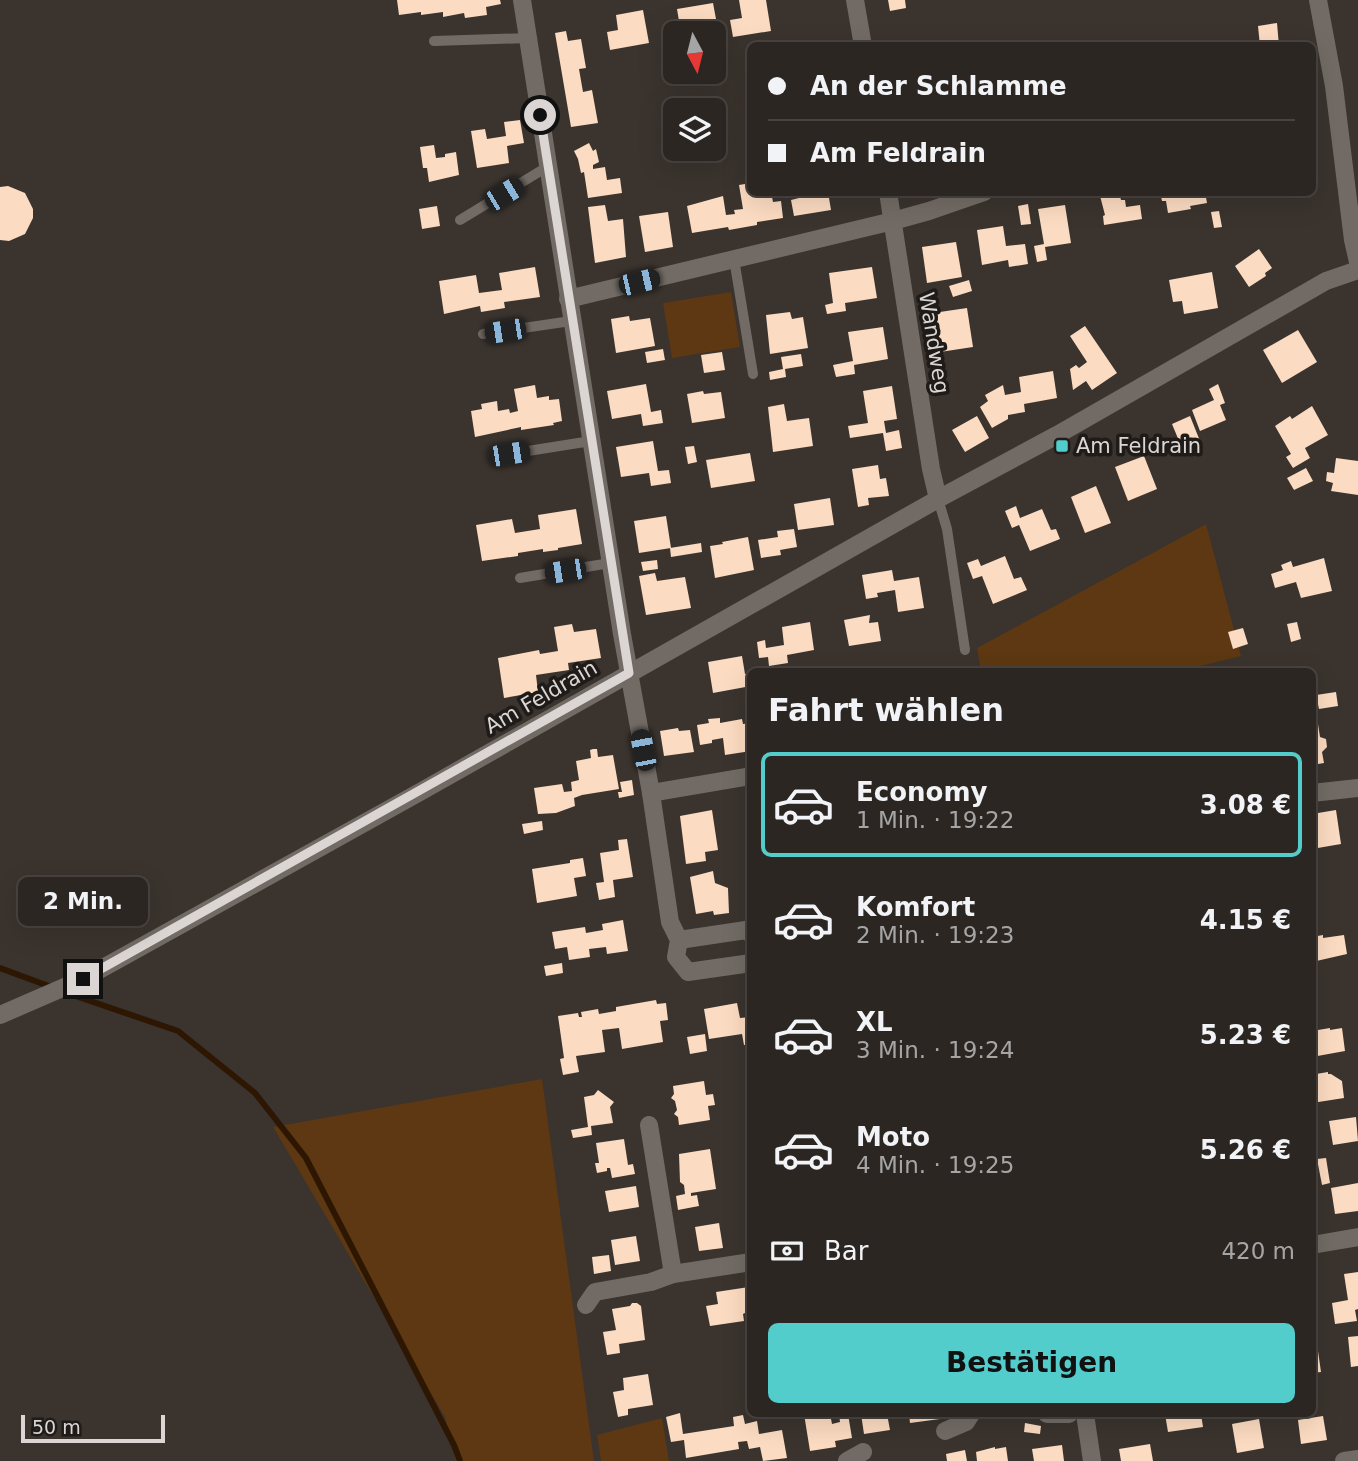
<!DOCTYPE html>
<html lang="de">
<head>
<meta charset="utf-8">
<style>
	:root { --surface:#2c2622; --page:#342e2a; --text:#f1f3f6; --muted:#a6a5a5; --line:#484340; --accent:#52cdcc }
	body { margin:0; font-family:"DejaVu Sans",sans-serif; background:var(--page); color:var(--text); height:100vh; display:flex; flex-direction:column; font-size:26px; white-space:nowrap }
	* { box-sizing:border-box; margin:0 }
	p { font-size:23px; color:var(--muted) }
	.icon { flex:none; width:38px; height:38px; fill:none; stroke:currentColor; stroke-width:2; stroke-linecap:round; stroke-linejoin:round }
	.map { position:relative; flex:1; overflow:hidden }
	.details { position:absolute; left:747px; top:668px; width:569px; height:749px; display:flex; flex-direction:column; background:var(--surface); border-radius:10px; box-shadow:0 7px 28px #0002,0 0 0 2px var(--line) }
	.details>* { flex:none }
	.banner { position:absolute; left:747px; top:42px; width:569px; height:154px; border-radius:10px; box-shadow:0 7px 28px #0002,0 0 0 2px var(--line); display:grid; align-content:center; height:154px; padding:0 21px; background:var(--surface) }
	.needle { width:46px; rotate:173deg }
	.controls { position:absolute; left:663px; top:21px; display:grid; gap:14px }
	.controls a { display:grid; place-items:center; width:63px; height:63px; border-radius:10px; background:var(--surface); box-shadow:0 7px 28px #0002,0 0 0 2px var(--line); font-size:35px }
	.scale { position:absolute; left:21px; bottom:18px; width:144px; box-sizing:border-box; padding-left:7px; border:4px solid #dbd6d3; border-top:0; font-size:19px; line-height:24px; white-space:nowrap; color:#dbd6d3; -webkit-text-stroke:5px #1e1b19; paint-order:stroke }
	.end { position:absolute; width:32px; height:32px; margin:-16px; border:9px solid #dbd6d3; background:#111; box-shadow:0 0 0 4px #111 }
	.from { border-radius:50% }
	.bubble { position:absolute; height:49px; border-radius:10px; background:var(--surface); box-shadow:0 7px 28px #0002,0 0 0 2px var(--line); font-size:23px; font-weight:800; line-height:49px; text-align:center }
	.car { position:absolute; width:21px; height:42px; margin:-21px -10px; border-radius:9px; box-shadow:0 0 5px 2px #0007; background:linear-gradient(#222 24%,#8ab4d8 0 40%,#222 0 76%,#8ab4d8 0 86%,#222 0) }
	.banner b { display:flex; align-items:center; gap:24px; height:66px; font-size:26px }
	.banner b+b { border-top:2px solid var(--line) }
	.banner i { width:18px; height:18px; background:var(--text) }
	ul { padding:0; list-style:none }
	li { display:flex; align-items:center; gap:21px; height:105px; margin:0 14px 10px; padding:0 7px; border:4px solid transparent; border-radius:10px }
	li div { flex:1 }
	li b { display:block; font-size:26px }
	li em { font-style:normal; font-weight:800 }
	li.current { border-color:var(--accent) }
	li>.icon { width:63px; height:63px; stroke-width:1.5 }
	h2 { padding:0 21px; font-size:32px; line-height:84px }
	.pay { display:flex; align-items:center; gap:18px; height:77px; padding:0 21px; font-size:26px }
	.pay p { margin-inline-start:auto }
	.button { display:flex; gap:14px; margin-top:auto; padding:14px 21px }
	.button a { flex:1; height:80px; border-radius:10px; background:var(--accent); color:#111; font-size:28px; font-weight:800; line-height:80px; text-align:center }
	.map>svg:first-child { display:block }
</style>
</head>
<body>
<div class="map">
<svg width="1358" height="1461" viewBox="0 0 1358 1461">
	<rect width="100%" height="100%" fill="#3a332e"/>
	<g fill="#5d3812">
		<polygon points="731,292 740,347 672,358 663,303"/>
		<polygon points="1206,524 1241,656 1176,672 981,672 977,648"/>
		<polygon points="542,1079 594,1461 456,1461 445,1417 273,1127"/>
		<polygon points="662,1418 669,1461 601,1461 597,1435"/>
	</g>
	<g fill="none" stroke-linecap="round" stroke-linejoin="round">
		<g stroke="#2d1702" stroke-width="6">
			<polyline points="0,968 54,988"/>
			<polyline points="64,992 178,1031 255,1093 306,1158 454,1445 460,1461"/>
		</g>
	</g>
	<g fill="#fbdbc1">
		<polygon points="397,0 500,0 501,4 486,7 487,15 465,18 464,13 443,17 443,12 421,15 421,12 399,15"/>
		<polygon points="739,0 766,0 771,31 733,37 730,20 742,18"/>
		<polygon points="888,0 905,0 906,8 890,11"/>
		<polygon points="713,3 716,19 706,21 708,33 676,33 676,43 671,44 668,28 680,27 677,9"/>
		<polygon points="643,10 649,43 610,50 607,32 618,30 616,15"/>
		<polygon points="1277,23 1279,46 1260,46 1258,26"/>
		<polygon points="566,31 568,41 581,39 586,68 579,69 583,92 592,90 598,123 571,127 555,33"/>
		<polygon points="520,120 524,143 507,146 509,163 477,168 471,131 485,129 487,139 506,136 504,122"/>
		<polygon points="589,143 593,151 596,149 599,162 593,165 593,169 605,167 607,180 620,178 622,193 588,198 584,172 581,173 578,159 574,151"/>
		<polygon points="434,145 436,158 445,157 445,154 456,152 459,175 429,182 427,168 423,168 420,147"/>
		<polygon points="751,183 751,192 771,192 773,202 781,201 783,218 757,222 757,225 729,230 728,227 692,233 687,206 723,196 726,215 735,214 734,210 743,209 739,185"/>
		<polygon points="8,186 25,193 33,209 33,218 25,234 9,241 0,240 0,187"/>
		<polygon points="798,192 828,192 831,210 794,216 791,200 799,198"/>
		<polygon points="1099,192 1119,192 1121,200 1125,200 1126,207 1140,205 1142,219 1104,225 1103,216 1105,215"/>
		<polygon points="1160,192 1205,192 1207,203 1190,206 1191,209 1168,213 1166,201 1162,201"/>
		<polygon points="1028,204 1031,224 1021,225 1018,206"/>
		<polygon points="605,205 608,221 623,219 626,257 595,263 588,207"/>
		<polygon points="1065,205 1071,243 1045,247 1047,260 1037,262 1034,246 1044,244 1038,209"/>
		<polygon points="437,206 440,226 422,229 419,209"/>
		<polygon points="1219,211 1222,227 1214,228 1211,212"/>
		<polygon points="668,212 673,247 645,252 639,216"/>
		<polygon points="1003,226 1006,246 1025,244 1028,264 1009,267 1008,260 982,265 977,230"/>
		<polygon points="956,242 962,277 927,283 922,247"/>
		<polygon points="1259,249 1272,268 1265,273 1266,276 1249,287 1235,266"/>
		<polygon points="535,267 540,297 504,302 505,308 481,312 480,306 444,314 439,281 476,275 479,293 502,290 499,273"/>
		<polygon points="872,267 877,298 845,303 846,311 827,314 825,305 833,303 829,273"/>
		<polygon points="1212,272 1218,308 1184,314 1182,301 1173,302 1169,280"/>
		<polygon points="969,280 972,291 953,297 949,286"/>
		<polygon points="967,308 973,347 940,352 933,313"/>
		<polygon points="790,312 792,319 803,317 808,348 770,354 766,315"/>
		<polygon points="629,316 630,321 650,318 655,346 616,353 611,319"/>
		<polygon points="1085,326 1117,373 1092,390 1086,381 1073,390 1070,369 1076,365 1079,368 1087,362 1070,336"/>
		<polygon points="883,327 888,359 854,365 855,374 836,377 833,365 853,361 848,332"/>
		<polygon points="1298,330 1317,362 1282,383 1263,350"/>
		<polygon points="663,349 665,360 647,363 645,352"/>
		<polygon points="722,352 725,370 704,373 701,355"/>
		<polygon points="801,354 803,366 785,369 786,377 770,380 769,372 783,369 781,357"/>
		<polygon points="1053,371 1057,398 1024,404 1025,412 1008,415 1008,419 992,428 980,407 988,401 985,395 1003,385 1005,395 1021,392 1019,377"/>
		<polygon points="646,384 651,412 661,410 663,423 643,426 641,414 612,419 607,391"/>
		<polygon points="1218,384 1225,403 1220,405 1226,420 1200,431 1192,410 1214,400 1209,389"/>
		<polygon points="535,385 537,398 549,396 549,400 559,399 562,421 553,423 554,425 521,430 521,427 475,437 471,411 482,409 481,404 497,401 498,411 509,409 510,413 518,411 514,389"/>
		<polygon points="892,386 897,419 884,421 886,433 899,430 902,448 886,451 883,433 850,438 848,426 868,423 863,391"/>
		<polygon points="703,391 704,394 721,392 725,418 692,423 687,394"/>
		<polygon points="784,404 787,421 809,418 813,446 773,452 768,407"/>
		<polygon points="1312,406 1328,435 1305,448 1310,458 1293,468 1286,457 1291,454 1275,426 1290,416 1292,419"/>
		<polygon points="977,416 989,438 965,452 952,430"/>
		<polygon points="1190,416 1202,446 1184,453 1172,424"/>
		<polygon points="653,441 658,471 669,470 671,483 651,486 649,473 621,477 616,447"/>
		<polygon points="694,446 697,462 688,464 685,447"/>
		<polygon points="750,453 755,481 711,488 706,460"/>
		<polygon points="1144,456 1157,489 1128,501 1115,467"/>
		<polygon points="1336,458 1358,461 1358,495 1331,491 1333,483 1326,481 1327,472 1334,473"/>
		<polygon points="878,465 880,479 886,478 889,496 868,498 869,505 858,507 852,469"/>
		<polygon points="1306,468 1313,481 1294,490 1287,478"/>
		<polygon points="1096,486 1111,523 1085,533 1071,497"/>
		<polygon points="830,498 834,525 798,530 794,504"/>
		<polygon points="1016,506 1020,518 1042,509 1051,530 1056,529 1060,539 1030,551 1019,525 1012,528 1005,511"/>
		<polygon points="576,509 582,544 558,548 558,550 543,552 543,549 518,553 518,556 482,561 476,525 512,519 515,533 540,529 538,515"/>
		<polygon points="666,516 671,548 639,553 634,521"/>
		<polygon points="794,529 797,547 780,550 781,555 761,558 758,540 778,537 777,531"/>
		<polygon points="748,537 754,570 715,578 710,546 723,544 722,542"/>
		<polygon points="701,543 702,552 671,557 670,548"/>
		<polygon points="1005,556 1014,579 1021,577 1027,590 993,604 982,576 973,579 967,563 978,559 981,566"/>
		<polygon points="1324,558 1332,591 1301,598 1296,582 1275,588 1271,574 1283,570 1281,565 1291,561 1293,567"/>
		<polygon points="657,560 658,569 643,571 641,562"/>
		<polygon points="892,570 894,581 919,577 924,608 898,612 895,590 877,593 878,597 866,599 862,575"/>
		<polygon points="655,573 657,581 685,577 691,608 646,615 639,576"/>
		<polygon points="870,615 869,623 878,622 881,641 849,646 844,620"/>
		<polygon points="810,622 814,650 787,655 788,663 769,666 768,657 759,658 757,642 765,640 766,648 784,645 782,627"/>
		<polygon points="1297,622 1301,639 1291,642 1287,624"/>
		<polygon points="572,624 574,632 596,629 601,658 568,663 569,670 536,675 538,692 504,698 498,658 539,650 540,654 558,651 554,627"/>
		<polygon points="1243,628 1248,644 1233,649 1228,632"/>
		<polygon points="742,656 745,674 751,673 751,686 713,693 708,662"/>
		<polygon points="1336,692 1338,706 1319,709 1316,695"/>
		<polygon points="720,718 720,723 742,719 743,724 751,723 751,751 725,755 723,738 712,740 712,743 700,745 697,725 709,723 708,719"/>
		<polygon points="1312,724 1318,724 1320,737 1326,739 1327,747 1322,752 1324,763 1312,765"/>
		<polygon points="678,728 679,731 690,730 694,752 664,756 660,731"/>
		<polygon points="593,749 597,749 598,757 613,755 619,789 582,795 574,798 575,806 556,813 538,814 534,788 562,784 564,792 572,791 571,782 579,780 576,761 591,758 590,750"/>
		<polygon points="632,780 634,795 619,798 618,792 622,792 620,782"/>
		<polygon points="712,810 718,850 705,852 706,861 686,864 680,816"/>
		<polygon points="1336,810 1341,844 1312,849 1312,814"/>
		<polygon points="542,821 543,830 524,834 522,824"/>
		<polygon points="627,839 633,877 613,880 615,897 599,900 596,883 604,882 600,853 619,850 618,840"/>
		<polygon points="583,858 586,876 574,878 577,896 537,903 532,869 570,863 570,860"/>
		<polygon points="713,871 715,883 728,888 729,913 714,915 713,911 696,914 690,877"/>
		<polygon points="623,920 628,951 607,954 606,947 589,949 590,957 569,960 567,947 555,949 552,932 585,927 586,933 603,930 602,924"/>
		<polygon points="1323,935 1323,938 1344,935 1347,954 1312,962 1312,937"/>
		<polygon points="562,963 563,973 546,976 544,966"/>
		<polygon points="656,1000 657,1004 666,1003 668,1020 660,1021 663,1042 622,1049 619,1028 602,1030 605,1052 576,1056 579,1072 563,1075 560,1059 564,1058 558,1016 578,1013 579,1017 582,1017 581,1012 598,1009 599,1014 616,1011 616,1007"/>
		<polygon points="737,1003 740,1018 751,1017 751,1044 744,1045 742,1034 709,1039 704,1009"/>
		<polygon points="1330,1028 1330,1030 1342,1028 1345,1051 1312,1057 1312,1031"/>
		<polygon points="705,1034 707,1051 690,1054 687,1037"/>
		<polygon points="1328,1072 1328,1074 1331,1074 1342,1081 1344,1098 1312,1103 1312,1077 1316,1076 1316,1074"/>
		<polygon points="704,1081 706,1095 713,1094 715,1105 708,1106 710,1120 679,1125 678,1117 674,1114 677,1110 675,1101 671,1098 674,1094 673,1086"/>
		<polygon points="598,1090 614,1102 610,1107 613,1123 591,1126 592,1135 573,1138 571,1130 588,1127 584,1097 594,1095"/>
		<polygon points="1356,1117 1358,1141 1333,1145 1329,1121"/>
		<polygon points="624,1139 628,1165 633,1164 635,1174 612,1178 610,1168 607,1168 607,1171 597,1173 595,1163 599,1163 596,1143"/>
		<polygon points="710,1149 716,1189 691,1193 691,1196 697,1195 699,1206 678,1210 676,1196 685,1194 684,1185 680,1182 679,1154"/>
		<polygon points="1326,1158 1330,1183 1322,1185 1317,1159"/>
		<polygon points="1358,1183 1358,1211 1335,1214 1331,1188"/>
		<polygon points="636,1186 639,1207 609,1212 605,1191"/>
		<polygon points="719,1223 723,1248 699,1251 695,1227"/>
		<polygon points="636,1236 640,1261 615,1265 611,1240"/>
		<polygon points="609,1255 611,1271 594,1274 592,1257"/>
		<polygon points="1358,1272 1358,1309 1355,1310 1357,1321 1335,1324 1332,1303 1348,1300 1344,1274"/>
		<polygon points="749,1287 751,1310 743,1314 744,1321 710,1326 706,1306 718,1304 716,1292"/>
		<polygon points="632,1303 637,1303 641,1306 645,1340 619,1344 620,1353 607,1355 603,1332 616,1330 612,1309 630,1306"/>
		<polygon points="1358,1336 1358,1366 1351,1367 1348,1337"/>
		<polygon points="1317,1344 1321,1372 1312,1373 1312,1345"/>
		<polygon points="648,1374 653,1405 628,1409 628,1415 618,1417 613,1392 624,1390 623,1378"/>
		<polygon points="680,1413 683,1434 734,1426 733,1417 743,1415 745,1424 757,1421 759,1434 782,1430 787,1458 763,1461 760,1447 749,1449 747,1441 738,1442 739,1449 686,1458 684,1440 671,1442 666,1417"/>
		<polygon points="804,1414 830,1414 832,1424 840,1422 839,1414 848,1414 852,1438 835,1441 836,1447 810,1451"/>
		<polygon points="861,1414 887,1414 890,1430 864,1434"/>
		<polygon points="909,1414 939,1414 940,1419 910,1423"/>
		<polygon points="1165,1414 1201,1414 1203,1427 1168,1432"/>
		<polygon points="1323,1416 1327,1440 1301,1444 1298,1420"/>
		<polygon points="1259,1419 1264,1448 1237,1453 1232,1424"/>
		<polygon points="1025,1423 1041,1426 1040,1434 1024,1432"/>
		<polygon points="1150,1444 1153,1461 1121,1461 1119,1449"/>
		<polygon points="1062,1445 1064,1461 1034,1461 1032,1449"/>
		<polygon points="995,1447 995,1449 1006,1447 1008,1461 977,1461 976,1452"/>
		<polygon points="965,1450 967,1461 947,1461 946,1454"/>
	</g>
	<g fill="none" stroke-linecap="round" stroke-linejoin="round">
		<g stroke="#726b65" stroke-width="10">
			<polyline points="434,41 528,38"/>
			<polyline points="460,220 547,167"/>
			<polyline points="734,259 753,374"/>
			<polyline points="483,334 571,321"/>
			<polyline points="509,454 591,441"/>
			<polyline points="938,499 947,529 965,650"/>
			<polyline points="520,578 610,563"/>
		</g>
		<g stroke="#726b65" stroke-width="18">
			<polyline points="522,0 622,634 651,793 670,922 679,940 676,957 688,972 751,963"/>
			<polyline points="855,0 863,46"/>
			<polyline points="1318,0 1334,86 1353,240 1358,262"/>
			<polyline points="888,192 931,469 938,499"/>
			<polyline points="568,299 893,221 929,211 984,192"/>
			<polyline points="651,793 751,776"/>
			<polyline points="1312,793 1358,788"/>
			<polyline points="679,940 746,930 751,934"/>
			<polyline points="0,1015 83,979 420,792 938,499 1057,435 1326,281 1358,270"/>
			<polyline points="649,1125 673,1274"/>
			<polyline points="1312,1245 1358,1237"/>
			<polyline points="586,1305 595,1292 651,1282 673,1274 751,1262"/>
			<polyline points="1047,1414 1069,1414"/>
			<polyline points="1085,1414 1092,1461"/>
			<polyline points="945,1431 966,1422 971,1414"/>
			<polyline points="847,1461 863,1452"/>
			<polyline points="1344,1461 1358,1459"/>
		</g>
	</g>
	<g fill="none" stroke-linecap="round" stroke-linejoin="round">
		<polyline stroke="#dbd6d3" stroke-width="9" points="83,979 629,673 540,115"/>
	</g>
	<rect fill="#52cdcc" stroke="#1e1b19" stroke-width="2.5" x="1055" y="439" width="14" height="14" rx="3.5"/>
	<g text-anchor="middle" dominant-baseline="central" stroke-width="7" stroke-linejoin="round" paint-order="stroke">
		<g font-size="21" fill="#dbd6d3" stroke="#1e1b19">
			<text transform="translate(934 343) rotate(81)">Wandweg</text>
			<text transform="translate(541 697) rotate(-30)">Am Feldrain</text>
		</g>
		<g font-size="21" fill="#dbd6d3" stroke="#1e1b19" text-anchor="start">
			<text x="1076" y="446">Am Feldrain</text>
		</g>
	</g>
</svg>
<div class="controls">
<a><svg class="needle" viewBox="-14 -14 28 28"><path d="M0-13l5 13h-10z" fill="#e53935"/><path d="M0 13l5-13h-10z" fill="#a6a5a5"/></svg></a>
<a><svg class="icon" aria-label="layers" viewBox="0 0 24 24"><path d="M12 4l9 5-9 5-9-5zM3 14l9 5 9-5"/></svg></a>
</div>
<div class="scale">50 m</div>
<i class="end from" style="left:540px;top:115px"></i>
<i class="end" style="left:83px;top:979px"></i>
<div class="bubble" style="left:18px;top:877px;width:130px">2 Min.</div>
<i class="car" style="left:504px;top:194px;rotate:59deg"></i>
<i class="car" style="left:639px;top:282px;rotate:77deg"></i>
<i class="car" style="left:505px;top:331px;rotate:261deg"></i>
<i class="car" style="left:509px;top:454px;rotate:81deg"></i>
<i class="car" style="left:565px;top:571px;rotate:261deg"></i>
<i class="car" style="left:643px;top:750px;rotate:349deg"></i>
<div class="banner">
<b><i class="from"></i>An der Schlamme</b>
<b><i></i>Am Feldrain</b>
</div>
<section class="details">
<h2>Fahrt wählen</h2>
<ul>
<li class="current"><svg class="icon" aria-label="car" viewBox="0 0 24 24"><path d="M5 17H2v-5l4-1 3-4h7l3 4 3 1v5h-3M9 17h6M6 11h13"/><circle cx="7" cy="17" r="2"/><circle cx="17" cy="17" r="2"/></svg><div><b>Economy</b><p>1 Min. · 19:22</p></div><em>3.08 €</em></li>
<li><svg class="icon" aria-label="car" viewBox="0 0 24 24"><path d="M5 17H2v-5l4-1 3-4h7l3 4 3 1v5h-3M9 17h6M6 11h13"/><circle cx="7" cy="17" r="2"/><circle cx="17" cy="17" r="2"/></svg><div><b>Komfort</b><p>2 Min. · 19:23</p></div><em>4.15 €</em></li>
<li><svg class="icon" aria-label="car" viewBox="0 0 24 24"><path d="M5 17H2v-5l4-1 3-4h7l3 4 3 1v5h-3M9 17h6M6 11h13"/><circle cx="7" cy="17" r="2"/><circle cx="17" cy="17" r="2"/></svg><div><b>XL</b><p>3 Min. · 19:24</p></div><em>5.23 €</em></li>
<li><svg class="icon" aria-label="car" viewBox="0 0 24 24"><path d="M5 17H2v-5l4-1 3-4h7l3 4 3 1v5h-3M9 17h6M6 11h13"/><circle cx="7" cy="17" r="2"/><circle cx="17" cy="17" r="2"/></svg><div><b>Moto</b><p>4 Min. · 19:25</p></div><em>5.26 €</em></li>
</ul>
<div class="pay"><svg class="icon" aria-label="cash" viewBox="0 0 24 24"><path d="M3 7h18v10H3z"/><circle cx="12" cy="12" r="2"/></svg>Bar<p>420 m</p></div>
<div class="button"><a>Bestätigen</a></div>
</section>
</div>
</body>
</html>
